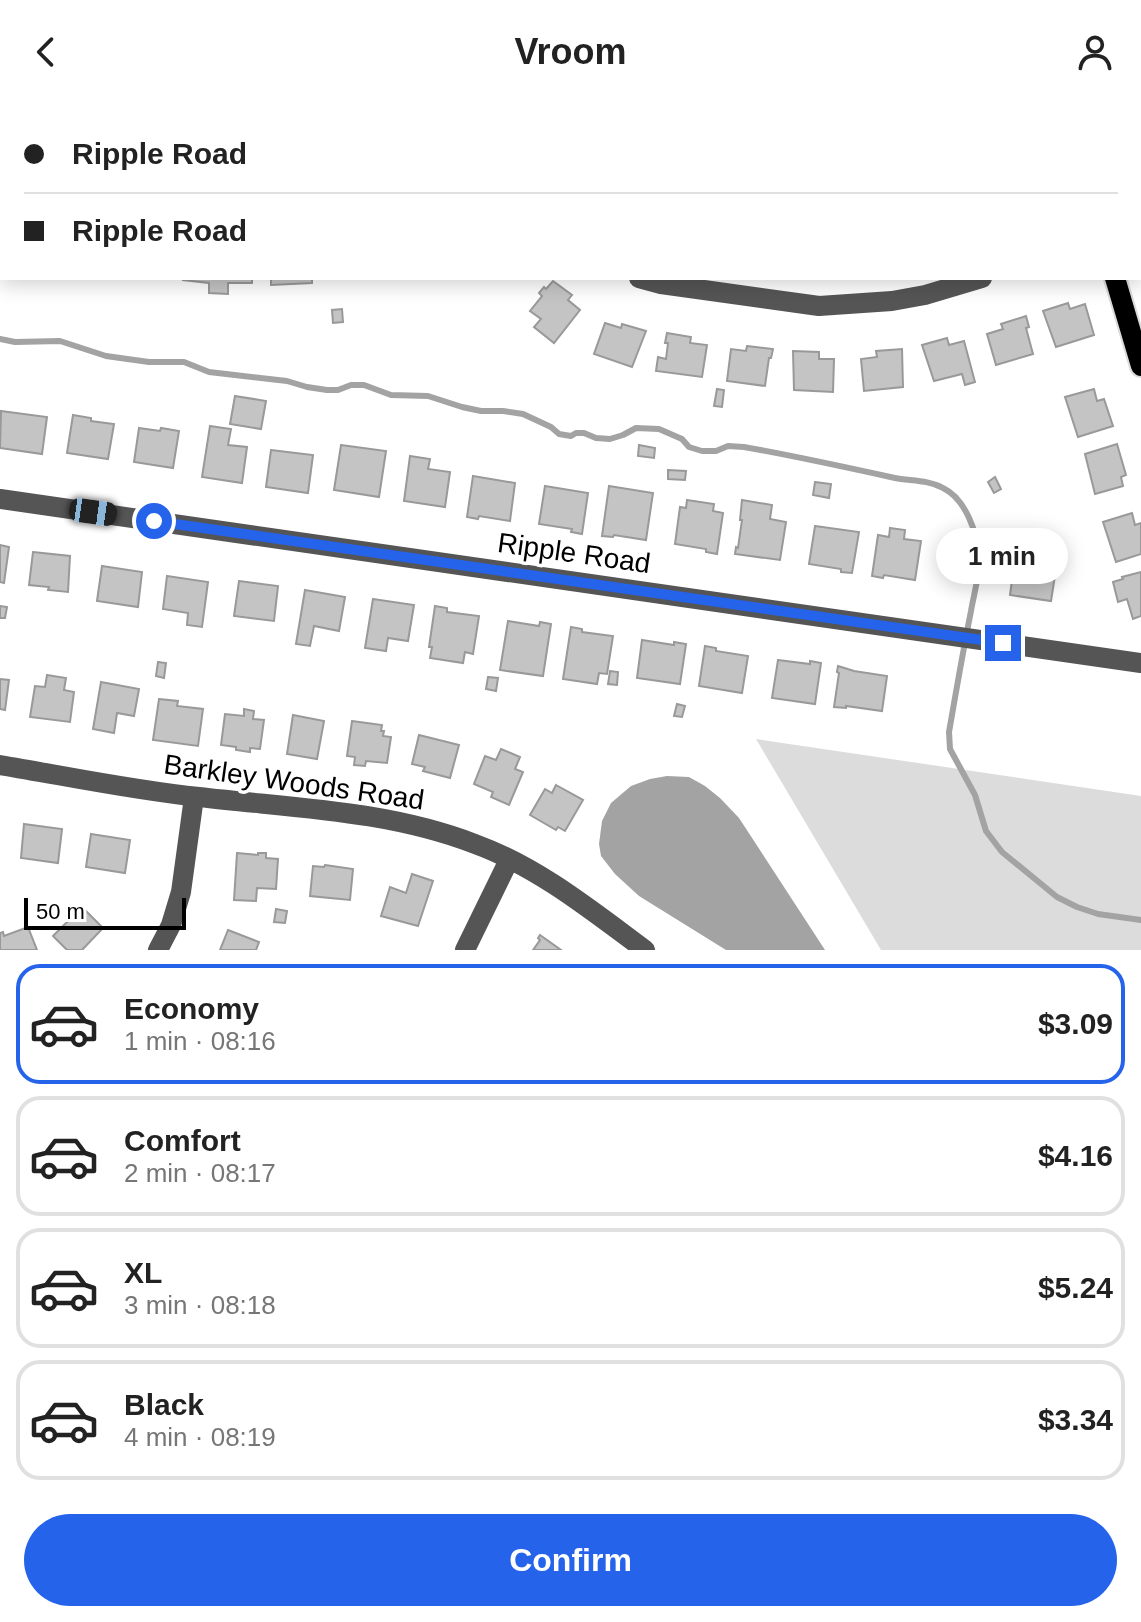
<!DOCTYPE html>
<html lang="en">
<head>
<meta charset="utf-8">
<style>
	:root { --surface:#fff; --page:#f6f6f6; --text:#222; --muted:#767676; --line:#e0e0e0; --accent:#2563eb }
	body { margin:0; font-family:Helvetica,sans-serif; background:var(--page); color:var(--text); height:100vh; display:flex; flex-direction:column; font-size:30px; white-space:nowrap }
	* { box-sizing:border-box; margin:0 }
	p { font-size:26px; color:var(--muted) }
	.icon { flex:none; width:44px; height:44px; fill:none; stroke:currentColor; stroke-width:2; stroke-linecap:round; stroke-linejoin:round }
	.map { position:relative; height:846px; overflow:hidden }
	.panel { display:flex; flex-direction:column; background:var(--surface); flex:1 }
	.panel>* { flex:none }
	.top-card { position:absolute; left:0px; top:0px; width:1142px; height:176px; box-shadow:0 4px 20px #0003; display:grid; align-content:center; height:176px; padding:0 24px; background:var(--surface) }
	.scale { position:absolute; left:24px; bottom:20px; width:162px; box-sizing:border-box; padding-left:8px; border:4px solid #000; border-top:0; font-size:22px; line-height:28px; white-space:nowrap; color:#000; -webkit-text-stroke:6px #fff; paint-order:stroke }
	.end { position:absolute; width:36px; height:36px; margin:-18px; border:10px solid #2563eb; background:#fff; box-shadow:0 0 0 4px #fff }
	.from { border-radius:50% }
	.bubble { position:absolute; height:56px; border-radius:28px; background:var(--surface); box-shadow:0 4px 20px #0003; font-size:26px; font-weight:600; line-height:56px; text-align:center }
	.car { position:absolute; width:24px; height:48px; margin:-24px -12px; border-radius:10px; box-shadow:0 0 6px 2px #0007; background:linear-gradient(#222 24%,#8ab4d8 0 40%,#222 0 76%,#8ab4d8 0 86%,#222 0) }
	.top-card b { display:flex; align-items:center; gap:28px; height:76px; font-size:30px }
	.top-card b+b { border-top:2px solid var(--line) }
	.top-card i { width:20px; height:20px; background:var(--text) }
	ul { padding:14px 0 0; list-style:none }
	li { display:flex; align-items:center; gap:24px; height:120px; margin:0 16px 12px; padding:0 8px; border:4px solid var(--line); border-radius:24px }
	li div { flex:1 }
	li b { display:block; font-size:30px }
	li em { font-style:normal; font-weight:600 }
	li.selected { border-color:var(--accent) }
	li>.icon { width:72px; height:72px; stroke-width:1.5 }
	.button { display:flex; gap:16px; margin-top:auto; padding:16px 24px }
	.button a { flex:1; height:92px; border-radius:48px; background:var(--accent); color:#fff; font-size:32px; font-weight:600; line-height:92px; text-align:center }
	header { display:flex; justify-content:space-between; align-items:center; height:104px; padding:0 24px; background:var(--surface); font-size:36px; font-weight:600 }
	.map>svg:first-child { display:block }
</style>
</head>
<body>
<header><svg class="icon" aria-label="back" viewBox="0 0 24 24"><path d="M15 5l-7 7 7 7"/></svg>Vroom<svg class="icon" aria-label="person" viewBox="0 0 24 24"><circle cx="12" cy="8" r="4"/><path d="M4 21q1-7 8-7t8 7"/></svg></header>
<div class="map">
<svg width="1141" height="846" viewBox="0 0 1141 846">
	<rect width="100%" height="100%" fill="#fff"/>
	<polygon fill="#dcdcdc" points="756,635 1141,692 1141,846 881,846"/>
	<polygon fill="#a3a3a3" points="667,672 689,673 705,682 720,694 739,714 825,846 726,846 639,792 615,770 601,752 599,740 602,717 611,699 631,682 650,675"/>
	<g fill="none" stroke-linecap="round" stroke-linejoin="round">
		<path stroke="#a3a3a3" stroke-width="6" d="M0,235L15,238L60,237L106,252L149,258H184L209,268L287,277L307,283L327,286H338L351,281H364L391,291L428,292L462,303L481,307H503L523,310L551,323L559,330L571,332L576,329H584L596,334L610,335L623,331L636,324L659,325L682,335L689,343L702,347H716L728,342L744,343C795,352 845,363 895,374C910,377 929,376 943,384C966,395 977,429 979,452C980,471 974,489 971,507C963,547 956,588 949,628L950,645L975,691L986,727L1002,748L1057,793L1077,803L1098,810L1141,816"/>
	</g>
	<g fill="#c4c4c4" stroke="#999" stroke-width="2">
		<polygon points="20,0 63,0 62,2 20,2"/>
		<rect x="92" y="0" width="39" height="2"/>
		<polygon points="161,0 200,0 200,2 160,2"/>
		<polygon points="293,0 331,0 332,2 293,2"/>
		<rect x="362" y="0" width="59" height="2"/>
		<polygon points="859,0 890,0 891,2 853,2"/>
		<polygon points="917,0 958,0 959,2 918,2"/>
		<polygon points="983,0 1023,0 1017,2 984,2"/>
		<polygon points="1115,0 1141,0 1141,16 1140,2 1116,2"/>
		<rect x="0" y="119" width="2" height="33"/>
		<polygon points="183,174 252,174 252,179 228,179 228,190 209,189 209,179 183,176"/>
		<polygon points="271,174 312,174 312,179 271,181"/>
		<polygon points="553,177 572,191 568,196 580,206 554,239 534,223 541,215 530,207 542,192 539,189 544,183 546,185"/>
		<polygon points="1068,199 1070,205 1085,200 1094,231 1056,243 1043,207"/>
		<polygon points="342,205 343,218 333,219 332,206"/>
		<polygon points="1026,212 1029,223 1026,224 1033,250 996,261 987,230 1003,225 1001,220"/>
		<polygon points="605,219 621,224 622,220 646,227 632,263 594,250"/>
		<polygon points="667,229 691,233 690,239 707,241 702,273 656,267 658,253 666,255 668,239 665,239"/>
		<polygon points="947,234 949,241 964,237 975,278 965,281 962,270 934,277 922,241"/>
		<polygon points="747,242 773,245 771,254 769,254 765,282 727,277 731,245 746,247"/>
		<polygon points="902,245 903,283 864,287 861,255 877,253 876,247"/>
		<polygon points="793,247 819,248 819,255 834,255 833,288 794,286"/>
		<polygon points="717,285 724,286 722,303 714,302"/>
		<polygon points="1094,285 1097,297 1104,295 1113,322 1078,333 1065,293"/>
		<polygon points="235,292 266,297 261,325 230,320"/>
		<polygon points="1,307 47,313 42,350 0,344"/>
		<polygon points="73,311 91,314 91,317 114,320 108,355 67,349"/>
		<polygon points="210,322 231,325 228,341 247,343 242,379 202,373"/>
		<polygon points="139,324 160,327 161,324 179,327 173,364 134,358"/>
		<polygon points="1117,340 1126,371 1121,373 1123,382 1095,390 1085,350"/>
		<polygon points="341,341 386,347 379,393 334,386"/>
		<polygon points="639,341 655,344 654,354 638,352"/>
		<polygon points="271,346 313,351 308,389 266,383"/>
		<polygon points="410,352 430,355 428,365 450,368 445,403 404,397"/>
		<polygon points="668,366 686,367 685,376 668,375"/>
		<polygon points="473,372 515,379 510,417 479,412 478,415 467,413"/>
		<polygon points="995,373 1001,385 994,389 988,378"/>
		<polygon points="815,378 831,380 829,394 813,391"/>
		<polygon points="545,382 588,389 582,430 571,428 572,425 539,420"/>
		<polygon points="609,382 653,389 646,436 614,431 613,433 602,432"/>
		<polygon points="687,396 714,400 713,407 723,409 717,450 706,448 706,445 675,440 680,403 686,404"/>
		<polygon points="742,396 772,401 770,415 786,418 780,456 735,450 736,443 738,444 742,416 740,416"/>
		<polygon points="1132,409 1135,421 1141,419 1141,450 1116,458 1103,418"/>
		<polygon points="815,422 859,428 852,469 841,468 841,465 809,460"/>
		<polygon points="890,424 905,426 904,435 921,437 915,476 884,471 883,474 872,472 878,431 889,433"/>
		<polygon points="0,441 9,443 4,479 0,478"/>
		<polygon points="1047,445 1059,446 1051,497 1010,491 1015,454 1039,458 1039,460 1044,461"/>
		<polygon points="33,448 70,452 68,488 48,486 49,483 29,481"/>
		<polygon points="102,462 142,468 138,503 97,497"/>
		<polygon points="1141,468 1141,512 1133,515 1127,495 1118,498 1113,478 1123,475 1122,473"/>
		<polygon points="167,472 208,478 202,523 187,521 188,509 163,505"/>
		<polygon points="239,477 278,482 274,517 234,512"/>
		<polygon points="305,486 345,493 339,527 314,522 310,542 296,540"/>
		<polygon points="373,495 414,501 408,537 388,534 386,547 365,544"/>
		<polygon points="0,502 7,503 5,514 0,514"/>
		<polygon points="435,502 447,504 447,508 479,512 473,550 465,548 463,559 430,554 432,543 429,543"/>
		<polygon points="508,517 539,522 540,518 551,520 543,572 500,566"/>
		<polygon points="571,523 582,525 582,528 613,532 607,570 599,569 597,580 563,575"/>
		<polygon points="642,536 674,541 674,538 686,540 680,580 637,574"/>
		<polygon points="705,542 716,544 716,547 748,552 742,589 699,582"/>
		<polygon points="778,556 810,560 810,557 821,559 815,600 772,594"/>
		<polygon points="158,558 166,559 164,574 156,572"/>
		<polygon points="838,562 854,567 887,572 882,607 846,602 846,604 834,603 839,569 837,568"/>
		<polygon points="610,567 618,568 617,581 608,580"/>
		<polygon points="47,571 66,574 64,586 74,588 70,618 30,613 35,582 45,583"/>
		<polygon points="488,573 498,574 496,587 486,585"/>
		<polygon points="0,575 9,576 5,606 0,605"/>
		<polygon points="101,578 139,585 134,612 117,609 114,629 93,625"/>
		<polygon points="159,595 178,597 177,602 203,605 198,642 153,636"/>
		<polygon points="677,600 685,602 682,613 674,612"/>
		<polygon points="244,605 254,607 253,615 264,616 260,645 250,644 250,648 236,646 236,643 221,641 225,610 244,612"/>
		<polygon points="293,611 324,617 317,655 287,650"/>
		<polygon points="352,617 382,621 381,627 384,627 383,632 391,633 387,659 366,657 365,662 354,661 355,653 347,652"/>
		<polygon points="419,631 459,641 450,674 423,667 425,663 412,660"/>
		<polygon points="501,645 520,653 515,665 523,668 509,701 491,693 493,688 474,680 485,652 496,656"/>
		<polygon points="556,681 583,696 565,727 558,723 556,726 530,711 545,685 552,689"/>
		<polygon points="24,720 62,725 58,759 21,754"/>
		<polygon points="91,730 130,736 125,769 86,763"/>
		<polygon points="237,749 258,751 258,749 266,749 266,754 278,755 276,785 257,784 256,797 234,796"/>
		<polygon points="325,761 353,765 350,796 310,792 313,762 324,763"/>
		<polygon points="412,770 433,777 418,822 381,812 390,783 406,789"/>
		<polygon points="82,803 103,824 82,846 67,846 53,832"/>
		<polygon points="276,805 287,807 285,819 274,818"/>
		<polygon points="28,823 37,846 0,846 0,829 3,828 4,832"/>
		<polygon points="228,826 259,838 256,846 220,846"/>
		<polygon points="540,831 561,846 533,846 540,836 538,834"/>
	</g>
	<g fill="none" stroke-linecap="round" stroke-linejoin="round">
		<defs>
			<g id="major">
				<polyline points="1063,0 1063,2"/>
				<polyline points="1115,174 1141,262"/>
			</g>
		</defs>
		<use href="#major" stroke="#dbdbdb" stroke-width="24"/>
		<g stroke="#555" stroke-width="20">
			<polyline points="242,0 243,2"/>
			<polyline points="525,0 526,2"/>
			<polyline points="665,2 671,0"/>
			<polyline points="0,59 2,60"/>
			<polyline points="639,174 661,180 819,202 892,197 925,191 982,174"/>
			<polyline points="0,395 1141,559"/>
			<path d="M0,661C66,672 132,686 199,693C291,704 387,706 475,740C538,763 591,806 645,846"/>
			<polyline points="158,846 171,821 181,788 194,693"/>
			<polyline points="465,846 509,756"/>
		</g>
		<use href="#major" stroke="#000" stroke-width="20"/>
	</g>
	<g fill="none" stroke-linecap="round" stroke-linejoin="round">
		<polyline stroke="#2563eb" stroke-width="10" points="154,417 1003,539"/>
	</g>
	<g text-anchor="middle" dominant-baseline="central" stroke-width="7" stroke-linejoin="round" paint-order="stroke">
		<g font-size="28" fill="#000" stroke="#fff">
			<text transform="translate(574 449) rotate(8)">Ripple Road</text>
			<text transform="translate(294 678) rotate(8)">Barkley Woods Road</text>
		</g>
	</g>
</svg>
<div class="scale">50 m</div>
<i class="end from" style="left:154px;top:417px"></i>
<i class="end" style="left:1003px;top:539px"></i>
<div class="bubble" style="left:936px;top:424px;width:132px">1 min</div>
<i class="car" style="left:93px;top:408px;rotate:98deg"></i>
<div class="top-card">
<b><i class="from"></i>Ripple Road</b>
<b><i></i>Ripple Road</b>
</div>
</div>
<section class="panel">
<ul>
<li class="selected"><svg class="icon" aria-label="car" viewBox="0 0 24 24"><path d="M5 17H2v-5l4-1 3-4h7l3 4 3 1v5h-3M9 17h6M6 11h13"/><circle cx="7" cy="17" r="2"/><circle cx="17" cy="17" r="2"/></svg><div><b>Economy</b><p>1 min · 08:16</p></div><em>$3.09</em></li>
<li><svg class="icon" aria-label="car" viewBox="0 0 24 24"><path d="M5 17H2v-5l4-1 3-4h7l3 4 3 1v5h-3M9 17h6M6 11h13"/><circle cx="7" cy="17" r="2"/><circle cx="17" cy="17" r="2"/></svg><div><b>Comfort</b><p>2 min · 08:17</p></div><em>$4.16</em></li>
<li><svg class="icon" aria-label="car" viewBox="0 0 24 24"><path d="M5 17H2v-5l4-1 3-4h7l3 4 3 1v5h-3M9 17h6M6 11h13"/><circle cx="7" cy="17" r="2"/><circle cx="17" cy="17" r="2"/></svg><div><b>XL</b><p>3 min · 08:18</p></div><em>$5.24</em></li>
<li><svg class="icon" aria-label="car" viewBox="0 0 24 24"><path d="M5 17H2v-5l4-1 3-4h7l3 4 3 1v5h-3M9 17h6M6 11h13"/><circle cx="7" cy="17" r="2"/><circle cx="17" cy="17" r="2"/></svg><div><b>Black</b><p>4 min · 08:19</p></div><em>$3.34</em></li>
</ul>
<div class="button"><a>Confirm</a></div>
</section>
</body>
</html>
